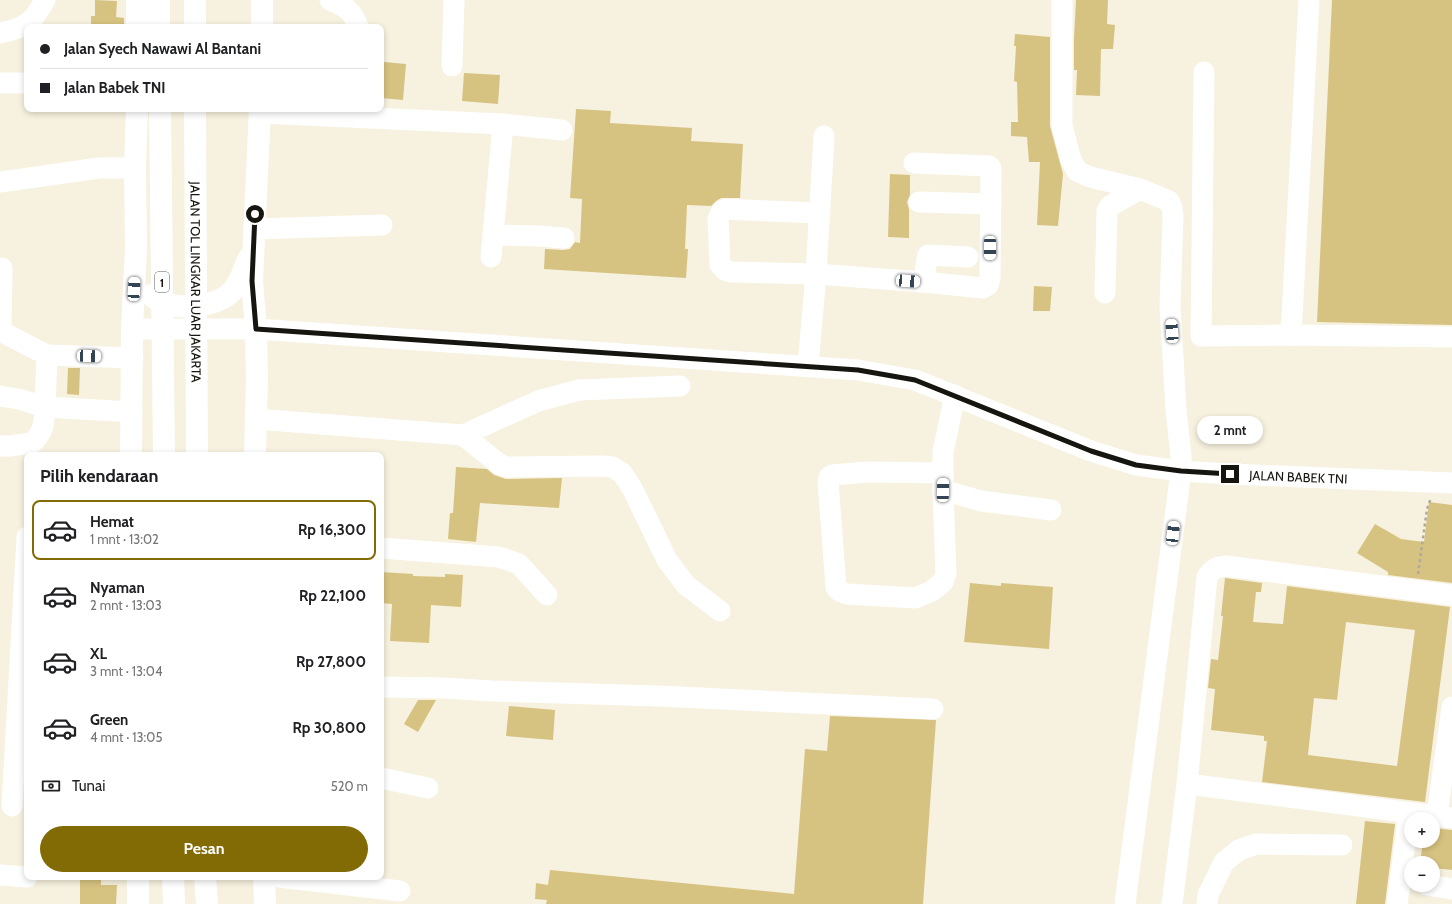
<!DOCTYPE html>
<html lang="id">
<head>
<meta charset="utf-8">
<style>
	:root { --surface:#fff; --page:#f2f2f2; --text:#202124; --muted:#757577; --line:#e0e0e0; --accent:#826a04 }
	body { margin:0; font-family:Cabin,sans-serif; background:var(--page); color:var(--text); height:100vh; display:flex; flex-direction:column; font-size:15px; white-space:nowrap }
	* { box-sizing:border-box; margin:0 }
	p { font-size:13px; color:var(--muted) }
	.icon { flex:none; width:22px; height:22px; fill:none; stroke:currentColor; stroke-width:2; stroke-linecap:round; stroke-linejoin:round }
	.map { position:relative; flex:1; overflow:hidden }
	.sheet { position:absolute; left:24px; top:452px; width:360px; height:428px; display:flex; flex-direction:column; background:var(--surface); border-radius:8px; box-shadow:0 2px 6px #0003 }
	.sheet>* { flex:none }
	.guide { position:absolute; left:24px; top:24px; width:360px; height:88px; border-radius:8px; box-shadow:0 2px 6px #0003; display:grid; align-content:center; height:88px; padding:0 16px; background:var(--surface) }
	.controls { position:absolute; left:1404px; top:812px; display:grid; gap:8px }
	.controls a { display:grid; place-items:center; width:36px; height:36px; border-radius:50%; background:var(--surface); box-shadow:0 2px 6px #0003; font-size:20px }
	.end { position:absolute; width:18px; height:18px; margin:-9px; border:5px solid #17150f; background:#fff; box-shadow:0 0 0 2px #fff }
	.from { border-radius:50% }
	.bubble { position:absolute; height:28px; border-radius:14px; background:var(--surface); box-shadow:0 2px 6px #0003; font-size:13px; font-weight:800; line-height:28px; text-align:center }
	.car { position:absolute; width:12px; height:24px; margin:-12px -6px; border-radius:5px; box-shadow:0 0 3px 1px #0007; background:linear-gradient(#fff 24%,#345 0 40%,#fff 0 76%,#345 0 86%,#fff 0) }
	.guide b { display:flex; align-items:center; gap:14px; height:38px; font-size:15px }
	.guide b+b { border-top:1px solid var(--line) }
	.guide i { width:10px; height:10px; background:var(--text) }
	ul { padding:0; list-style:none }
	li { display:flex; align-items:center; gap:12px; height:60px; margin:0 8px 6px; padding:0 8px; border:2px solid transparent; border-radius:8px }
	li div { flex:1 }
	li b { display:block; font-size:15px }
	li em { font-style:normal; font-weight:800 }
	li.on { border-color:var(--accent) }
	li>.icon { width:36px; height:36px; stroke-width:1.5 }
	h2 { padding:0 16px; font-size:18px; line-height:48px }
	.pay { display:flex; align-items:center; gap:10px; height:44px; padding:0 16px; font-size:15px }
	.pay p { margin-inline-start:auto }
	.action { display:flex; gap:8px; margin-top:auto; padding:8px 16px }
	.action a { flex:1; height:46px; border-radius:24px; background:var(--accent); color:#fff; font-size:16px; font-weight:800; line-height:46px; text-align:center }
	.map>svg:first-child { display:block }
</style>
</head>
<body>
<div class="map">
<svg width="1452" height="904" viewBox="0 0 1452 904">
	<rect width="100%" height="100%" fill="#f7f1df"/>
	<g fill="#d7c381" fill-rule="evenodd">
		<polygon points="95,0 117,1 116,17 124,18 124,27 91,27 91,16 95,16"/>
		<polygon points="1076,0 1108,0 1107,24 1115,25 1113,49 1101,49 1100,96 1076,95 1077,70 1074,70 1074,38"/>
		<polygon points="1332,0 1452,0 1452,325 1317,322"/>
		<polygon points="1015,34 1050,37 1050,126 1063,174 1058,226 1037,225 1040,162 1029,162 1027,137 1011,136 1011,122 1018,122 1017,82 1014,81 1016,46 1014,46"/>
		<polygon points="384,62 406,64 403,100 381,98 381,84 382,85"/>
		<polygon points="464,73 500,75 498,104 462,101"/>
		<polygon points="576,109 611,111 610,123 692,128 691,141 743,144 740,198 721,198 716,201 711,206 687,205 685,249 688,249 686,278 544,269 545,249 563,250 570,249 575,242 580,243 582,199 570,198"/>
		<polygon points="890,174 910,175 910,195 907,202 909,209 909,238 888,237"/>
		<polygon points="1034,286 1052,287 1050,311 1033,311"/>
		<polygon points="68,368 80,368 79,395 67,394"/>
		<polygon points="456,467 487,469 494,475 506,479 562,478 559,508 480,503 476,542 448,539 450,513 453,513"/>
		<polygon points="1429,502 1452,505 1452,583 1388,575 1388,572 1357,553 1375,524 1401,539 1424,542"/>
		<polygon points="381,572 413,574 413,576 445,577 445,574 463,575 461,607 431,605 429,643 390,641 392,604 381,603"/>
		<path d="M1225,578L1262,583L1261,592H1256L1253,622L1283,624L1287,586L1450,607L1425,802L1262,782L1267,741H1264V736L1211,730L1215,689L1208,688L1211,659L1218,660L1223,616H1221ZM1346,622L1415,630L1397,766L1308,755L1314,698L1337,700Z"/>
		<polygon points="970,583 1001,586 1001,583 1053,587 1049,649 964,642"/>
		<polygon points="418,700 436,700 418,732 404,724"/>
		<polygon points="509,706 555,710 553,740 506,736"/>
		<polygon points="830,716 936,720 923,904 546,904 547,900 535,899 536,883 548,885 550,870 794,894 805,749 827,751"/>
		<polygon points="1365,821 1395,824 1385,904 1356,904"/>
		<polygon points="1433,828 1452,830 1452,870 1433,868 1433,863 1420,863 1423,841 1433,841"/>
		<polygon points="80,877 101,877 101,885 117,885 116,904 80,904"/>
	</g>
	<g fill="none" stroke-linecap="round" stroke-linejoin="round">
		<polyline stroke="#afaa9c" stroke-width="2.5" stroke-dasharray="3 3" stroke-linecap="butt" points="1418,574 1427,509 1431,498"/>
		<g stroke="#fff" stroke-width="21">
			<path d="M330,0C345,6 353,11 358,27"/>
			<polyline points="1062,0 1062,126 1071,160 1075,167 1077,171 1090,177 1140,189 1169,201 1172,208 1173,217 1170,306 1176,410 1181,456 1181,471 1125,904"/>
			<path d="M0,33C25,28 33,23 45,0"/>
			<polyline points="452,66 454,0"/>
			<polyline points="1204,72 1201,336 1291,335 1452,337"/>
			<polyline points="0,83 27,83"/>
			<polyline points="260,113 503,124 562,130"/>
			<polyline points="0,182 99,168 135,168"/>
			<polyline points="919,202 991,204"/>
			<polyline points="820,213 744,210 726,209 722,211 718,219 720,265 725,270 731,272 816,274 923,282 983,288 988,285 990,278 991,168 989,166 914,163"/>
			<polyline points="254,229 382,225"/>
			<polyline points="494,235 538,236 564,238"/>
			<polyline points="491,257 503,124"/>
			<polyline points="923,282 928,255 968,257"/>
			<polyline points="1105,293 1107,211 1110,206 1140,189"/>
			<path id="s1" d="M132,329H256L858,370L915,380L1091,451L1136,465L1181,471L1230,474L1452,483"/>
			<polyline points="0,331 47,355"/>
			<polyline points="1,332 2,268"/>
			<polyline points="1291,335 1309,0"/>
			<polyline points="808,366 816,274 824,136"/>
			<path d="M0,396L19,399L45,407C44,424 44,431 32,443L10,446H0"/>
			<polyline points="132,412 45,407 47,355 133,358"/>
			<polyline points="256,419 463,435 538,401 579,390 680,386"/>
			<polyline points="463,435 499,464 506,467 603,466 612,467 622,473 632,488 667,560 686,585 720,611"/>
			<polyline points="943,473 867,472 832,475 829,477 828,482 836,587 839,591 847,594 915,598 932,591 943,582 946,573 943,490 943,452 955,395"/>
			<polyline points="943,490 981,501 1051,510"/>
			<polyline points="381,548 499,557 519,564 547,595"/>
			<polyline points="381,687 444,688 492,691 659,696 933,709"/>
			<polyline points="381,778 428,788"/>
			<polyline points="1187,784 1452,818"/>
			<polyline points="12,806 27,537"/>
			<polyline points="1437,816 1452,707"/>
			<polyline points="0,875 27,877"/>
			<polyline points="279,877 400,891"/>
			<polyline points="1427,885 1452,889"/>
			<path d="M1172,904L1187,784L1207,577C1212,569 1217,567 1226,566L1452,595"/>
			<polyline points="1207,904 1208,895 1224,862 1239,850 1256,844 1342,845"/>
			<polyline points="1397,904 1409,813"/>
		</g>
		<g stroke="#fff" stroke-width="22">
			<polyline points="137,0 137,27"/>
			<polyline points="159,0 159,27"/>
			<polyline points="195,0 195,27"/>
			<polyline points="262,27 262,0"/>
			<polyline points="160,109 164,455"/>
			<path id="s2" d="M195,109L197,455"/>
			<path d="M151,295C168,313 219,309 234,289C241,280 244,268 249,258"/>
			<polyline points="131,455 132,329 136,249 135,168 137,109"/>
			<polyline points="255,455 257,378 256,329 252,281 260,109"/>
			<polyline points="138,877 138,904"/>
			<polyline points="173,877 174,904"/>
			<polyline points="205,877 207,904"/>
			<polyline points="264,877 265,904"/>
		</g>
	</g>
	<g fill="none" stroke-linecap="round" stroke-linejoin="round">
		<polyline stroke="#17150f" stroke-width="5" points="255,214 252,281 256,329 858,370 915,380 1091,451 1136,465 1181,471 1230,474"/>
	</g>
	<g text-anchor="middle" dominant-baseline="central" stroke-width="3" stroke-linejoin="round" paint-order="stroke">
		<rect fill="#fefefe" stroke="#5c5b57" stroke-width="1" x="155" y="272" width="14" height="20" rx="3"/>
		<g font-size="12" font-weight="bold" fill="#17150f">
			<text x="162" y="282">1</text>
		</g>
		<g font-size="13" fill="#17150f" stroke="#fefefe">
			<text stroke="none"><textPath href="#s2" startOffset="173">JALAN TOL LINGKAR LUAR JAKARTA</textPath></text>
			<text stroke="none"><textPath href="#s1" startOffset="1185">JALAN BABEK TNI</textPath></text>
		</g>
	</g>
</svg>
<div class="controls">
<a>+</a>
<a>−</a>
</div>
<i class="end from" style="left:255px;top:214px"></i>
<i class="end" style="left:1230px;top:474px"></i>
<div class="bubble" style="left:1197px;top:416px;width:66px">2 mnt</div>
<i class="car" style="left:990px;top:248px;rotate:180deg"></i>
<i class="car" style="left:908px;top:281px;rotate:94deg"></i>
<i class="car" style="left:134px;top:289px;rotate:3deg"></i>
<i class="car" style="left:1172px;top:331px;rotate:356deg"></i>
<i class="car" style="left:89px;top:356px;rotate:92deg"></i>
<i class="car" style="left:943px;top:490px;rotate:1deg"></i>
<i class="car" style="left:1173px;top:533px;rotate:7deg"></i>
<div class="guide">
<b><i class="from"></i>Jalan Syech Nawawi Al Bantani</b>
<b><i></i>Jalan Babek TNI</b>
</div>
<section class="sheet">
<h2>Pilih kendaraan</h2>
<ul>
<li class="on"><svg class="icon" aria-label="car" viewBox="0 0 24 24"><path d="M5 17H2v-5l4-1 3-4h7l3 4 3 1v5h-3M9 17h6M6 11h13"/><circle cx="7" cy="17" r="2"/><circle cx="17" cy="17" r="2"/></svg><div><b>Hemat</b><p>1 mnt · 13:02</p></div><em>Rp 16,300</em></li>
<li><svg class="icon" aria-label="car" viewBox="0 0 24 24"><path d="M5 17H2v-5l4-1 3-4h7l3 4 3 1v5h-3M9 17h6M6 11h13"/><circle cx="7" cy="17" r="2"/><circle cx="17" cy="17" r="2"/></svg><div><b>Nyaman</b><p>2 mnt · 13:03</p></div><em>Rp 22,100</em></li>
<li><svg class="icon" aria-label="car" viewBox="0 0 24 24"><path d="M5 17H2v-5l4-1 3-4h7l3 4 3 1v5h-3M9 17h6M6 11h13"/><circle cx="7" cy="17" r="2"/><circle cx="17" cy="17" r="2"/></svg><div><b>XL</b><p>3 mnt · 13:04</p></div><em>Rp 27,800</em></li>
<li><svg class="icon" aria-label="car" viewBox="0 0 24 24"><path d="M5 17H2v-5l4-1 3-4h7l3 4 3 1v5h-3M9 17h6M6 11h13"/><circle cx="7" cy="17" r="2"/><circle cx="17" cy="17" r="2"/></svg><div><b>Green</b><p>4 mnt · 13:05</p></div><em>Rp 30,800</em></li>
</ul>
<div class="pay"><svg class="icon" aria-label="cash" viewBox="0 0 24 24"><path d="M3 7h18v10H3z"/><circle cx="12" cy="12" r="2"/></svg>Tunai<p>520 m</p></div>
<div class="action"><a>Pesan</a></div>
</section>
</div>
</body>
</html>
